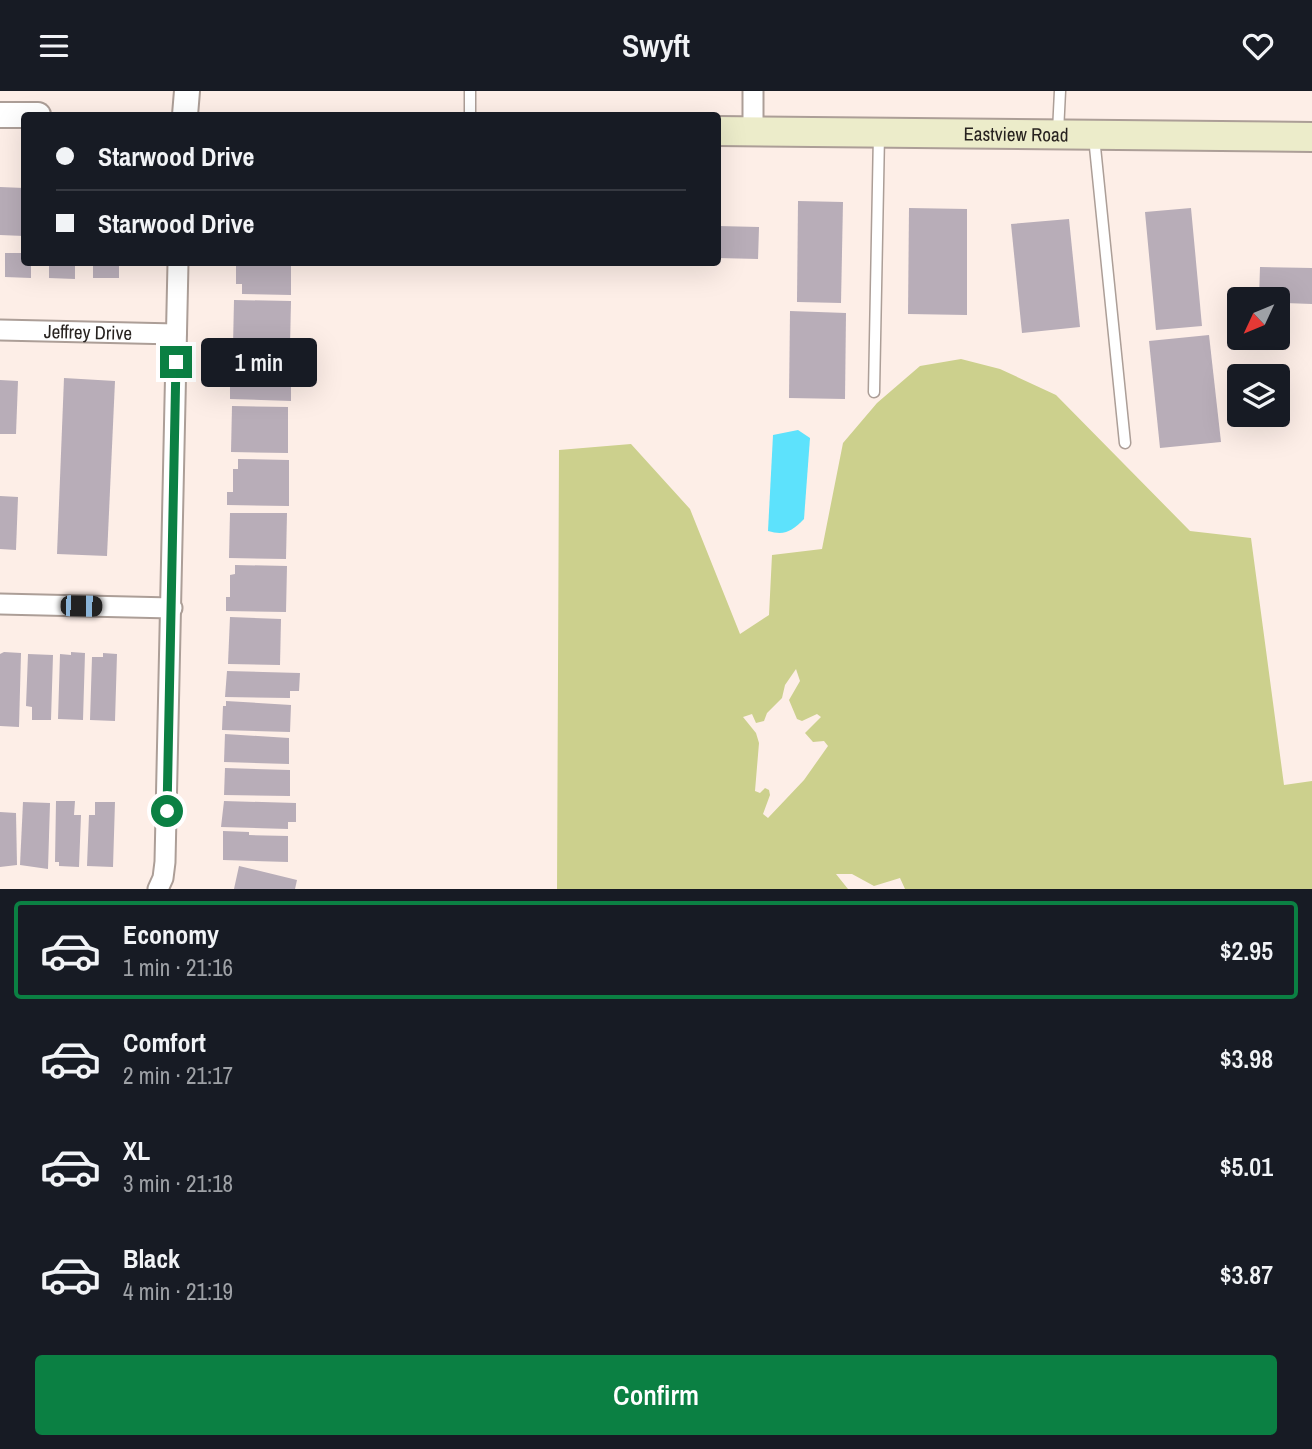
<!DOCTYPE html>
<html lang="en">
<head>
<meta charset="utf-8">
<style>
	:root { --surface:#171b24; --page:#242831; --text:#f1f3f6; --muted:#9ea1a6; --line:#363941; --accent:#0b8043 }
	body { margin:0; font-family:"Archivo Narrow",sans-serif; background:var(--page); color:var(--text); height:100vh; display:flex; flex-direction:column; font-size:26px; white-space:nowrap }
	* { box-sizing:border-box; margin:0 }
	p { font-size:23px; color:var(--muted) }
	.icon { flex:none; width:38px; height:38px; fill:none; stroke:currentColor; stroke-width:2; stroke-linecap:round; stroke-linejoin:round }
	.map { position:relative; height:798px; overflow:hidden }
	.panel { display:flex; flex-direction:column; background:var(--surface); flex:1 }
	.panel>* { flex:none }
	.banner { position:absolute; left:21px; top:21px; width:700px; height:154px; border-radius:7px; box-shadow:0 7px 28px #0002; display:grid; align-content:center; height:154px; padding:0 35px; background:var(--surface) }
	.needle { width:46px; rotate:226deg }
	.buttons { position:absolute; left:1227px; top:196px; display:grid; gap:14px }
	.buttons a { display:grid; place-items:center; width:63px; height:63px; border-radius:7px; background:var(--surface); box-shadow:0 7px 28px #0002; font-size:35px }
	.end { position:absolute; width:32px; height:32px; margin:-16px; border:9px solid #0b8043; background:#fff; box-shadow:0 0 0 4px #fff }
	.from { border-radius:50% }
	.bubble { position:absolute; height:49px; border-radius:7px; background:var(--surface); box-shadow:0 7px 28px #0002; font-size:23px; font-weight:600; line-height:49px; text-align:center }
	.car { position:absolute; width:21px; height:42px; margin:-21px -10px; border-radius:9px; box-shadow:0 0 5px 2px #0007; background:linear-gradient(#222 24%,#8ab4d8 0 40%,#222 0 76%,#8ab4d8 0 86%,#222 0) }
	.banner b { display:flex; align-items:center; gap:24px; height:66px; font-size:26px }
	.banner b+b { border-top:2px solid var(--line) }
	.banner i { width:18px; height:18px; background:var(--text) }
	ul { padding:12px 0 0; list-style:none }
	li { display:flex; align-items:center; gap:21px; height:98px; margin:0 14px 10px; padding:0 21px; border:4px solid transparent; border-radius:7px }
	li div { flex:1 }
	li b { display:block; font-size:26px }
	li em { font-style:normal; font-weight:600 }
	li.active { border-color:var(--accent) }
	li>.icon { width:63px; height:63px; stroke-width:1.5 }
	.primary-button { display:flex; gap:14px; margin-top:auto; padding:14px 35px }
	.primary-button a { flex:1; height:80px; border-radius:7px; background:var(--accent); color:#fff; font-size:28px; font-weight:600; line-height:80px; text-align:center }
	header { display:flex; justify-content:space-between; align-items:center; height:91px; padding:0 35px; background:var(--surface); font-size:32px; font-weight:600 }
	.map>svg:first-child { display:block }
</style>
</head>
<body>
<header><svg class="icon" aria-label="menu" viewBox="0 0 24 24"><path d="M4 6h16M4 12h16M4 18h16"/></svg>Swyft<svg class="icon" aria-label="heart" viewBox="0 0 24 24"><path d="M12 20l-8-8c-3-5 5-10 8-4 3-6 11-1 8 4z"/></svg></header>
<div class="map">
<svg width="1312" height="798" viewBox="0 0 1312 798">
	<rect width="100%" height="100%" fill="#fdeee7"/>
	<path fill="#ccd08d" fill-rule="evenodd" d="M961,268L1000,278L1056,304L1190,440L1251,447L1284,694L1312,690V798H905L900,787L874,795L852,783H836L848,798H557L559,359L631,353L690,418L740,543L769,524L772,464L822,458L843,352L877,312L920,275ZM796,578L800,590L789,609L797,628L802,630L817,623L821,626L805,642L813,651L824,650L828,655L804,689L768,727L763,723L770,704L769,699L765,697L760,702L755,700L759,652L756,642L743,626L752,623L756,632L764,630L767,622L782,607L785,594Z"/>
	<path fill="#5de2fc" d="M798,339L810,347L804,428C792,440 785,445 768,440L773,344Z"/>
	<g fill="#b8adb8">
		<polygon points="0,96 24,97 24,145 0,144"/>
		<polygon points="798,110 843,111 841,212 797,211"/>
		<polygon points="909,117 967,118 967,224 908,223"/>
		<polygon points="1191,117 1202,235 1156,239 1145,121"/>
		<polygon points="1069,128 1080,236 1022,242 1011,133"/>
		<polygon points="718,135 759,136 758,168 718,167"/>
		<polygon points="5,162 24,162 24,172 31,172 31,187 5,186"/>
		<polygon points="49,172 75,172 75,188 49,187"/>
		<rect x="93" y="172" width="26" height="15"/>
		<polygon points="236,172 291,172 291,204 242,203 242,193 236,193"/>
		<polygon points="1260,176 1312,177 1312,213 1285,212 1285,224 1278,224 1278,208 1259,208"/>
		<polygon points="234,209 291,210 290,256 233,255"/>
		<polygon points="790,220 846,222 845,308 789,307"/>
		<polygon points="1209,244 1221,351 1160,357 1149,250"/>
		<polygon points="240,263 291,263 291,310 230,308 230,293 234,293 234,272 240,272"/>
		<polygon points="64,287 115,290 107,465 57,463"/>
		<polygon points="0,289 18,290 16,343 0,343"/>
		<polygon points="232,315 288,316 288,362 231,361"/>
		<polygon points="238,368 289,369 289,415 227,414 227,401 233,401 233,378 238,378"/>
		<polygon points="0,405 18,406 16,459 0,458"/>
		<polygon points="230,422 287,422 286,468 229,467"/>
		<polygon points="235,474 287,475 286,521 226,520 226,506 230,506 230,484 235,483"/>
		<polygon points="230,526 281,528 280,574 228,573"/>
		<polygon points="4,561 21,562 19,636 0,635 0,563"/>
		<polygon points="71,561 85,562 83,629 58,628 60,563 71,564"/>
		<polygon points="103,562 117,563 115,630 90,629 92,566 103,566"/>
		<polygon points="28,563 53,564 51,629 32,629 32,616 26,615"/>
		<polygon points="227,580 300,582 299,600 290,600 290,607 225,606"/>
		<polygon points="226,610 291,614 290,641 222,639 223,615 226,615"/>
		<polygon points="225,643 289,647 289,673 224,671"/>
		<polygon points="225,677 290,679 290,705 224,704"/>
		<polygon points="56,710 75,710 74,724 81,724 79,776 59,775 59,771 55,771"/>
		<polygon points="224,710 296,712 296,731 288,731 288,738 221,736"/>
		<polygon points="23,711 50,712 48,778 20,774"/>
		<polygon points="95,711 115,711 113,776 87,775 89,724 95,724"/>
		<polygon points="0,721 16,722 17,774 0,776"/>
		<polygon points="223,740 249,741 249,744 288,745 288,771 223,769"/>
		<polygon points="239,775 297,789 295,798 234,798"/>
	</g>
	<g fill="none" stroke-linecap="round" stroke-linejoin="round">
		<defs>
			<g id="service">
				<polyline points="470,24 470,0"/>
				<polyline points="1058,41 1060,0"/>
				<polyline points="1094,46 1125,352"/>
				<polyline points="874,301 879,43"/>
			</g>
			<g id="minor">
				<polyline points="753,40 753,0"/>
				<path id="s1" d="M0,239L176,243"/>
				<polyline points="0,513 172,517"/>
				<polyline points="158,798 163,787 165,771 178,172"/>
			</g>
			<g id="tertiary">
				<polyline points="0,24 38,24"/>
				<polyline points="185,24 187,0"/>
			</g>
			<g id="secondary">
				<path id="s2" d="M718,40L1312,46"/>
			</g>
		</defs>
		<use href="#service" stroke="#ac9e97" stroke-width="13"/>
		<use href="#minor" stroke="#ac9e97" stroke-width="23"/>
		<use href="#tertiary" stroke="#ac9e97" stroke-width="28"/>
		<use href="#secondary" stroke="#ac9e97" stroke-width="32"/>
		<use href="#service" stroke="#fff" stroke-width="10"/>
		<use href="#minor" stroke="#fff" stroke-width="19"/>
		<use href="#tertiary" stroke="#fff" stroke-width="24"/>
		<use href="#secondary" stroke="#ececca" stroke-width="28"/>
	</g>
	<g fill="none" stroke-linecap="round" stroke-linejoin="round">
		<polyline stroke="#0b8043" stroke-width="9" points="167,720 176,271"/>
	</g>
	<g text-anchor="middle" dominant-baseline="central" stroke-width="5" stroke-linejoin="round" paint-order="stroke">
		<g font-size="19" fill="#27221f" stroke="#fff">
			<text stroke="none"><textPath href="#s2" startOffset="298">Eastview Road</textPath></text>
			<text stroke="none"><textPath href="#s1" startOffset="88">Jeffrey Drive</textPath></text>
		</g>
	</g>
</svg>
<div class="buttons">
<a><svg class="needle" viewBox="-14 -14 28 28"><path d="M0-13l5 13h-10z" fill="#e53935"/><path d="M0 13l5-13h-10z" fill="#9ea1a6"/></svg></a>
<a><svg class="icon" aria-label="layers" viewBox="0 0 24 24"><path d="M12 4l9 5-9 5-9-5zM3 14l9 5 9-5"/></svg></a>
</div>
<i class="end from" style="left:167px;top:720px"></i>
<i class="end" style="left:176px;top:271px"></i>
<div class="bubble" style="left:201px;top:247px;width:116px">1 min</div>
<i class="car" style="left:81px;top:515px;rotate:91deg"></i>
<div class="banner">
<b><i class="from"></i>Starwood Drive</b>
<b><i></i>Starwood Drive</b>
</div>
</div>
<section class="panel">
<ul>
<li class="active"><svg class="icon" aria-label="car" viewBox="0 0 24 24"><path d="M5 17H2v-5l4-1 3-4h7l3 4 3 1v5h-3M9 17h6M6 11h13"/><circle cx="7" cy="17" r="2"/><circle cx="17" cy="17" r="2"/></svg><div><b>Economy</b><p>1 min · 21:16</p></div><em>$2.95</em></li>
<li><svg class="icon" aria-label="car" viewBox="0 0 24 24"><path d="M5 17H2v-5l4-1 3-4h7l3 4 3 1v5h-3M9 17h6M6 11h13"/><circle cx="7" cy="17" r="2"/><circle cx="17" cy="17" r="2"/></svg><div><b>Comfort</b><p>2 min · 21:17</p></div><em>$3.98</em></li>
<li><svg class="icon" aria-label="car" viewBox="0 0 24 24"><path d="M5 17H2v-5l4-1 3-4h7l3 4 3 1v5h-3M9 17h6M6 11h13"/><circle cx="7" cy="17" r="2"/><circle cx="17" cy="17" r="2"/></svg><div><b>XL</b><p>3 min · 21:18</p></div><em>$5.01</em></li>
<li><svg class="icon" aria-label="car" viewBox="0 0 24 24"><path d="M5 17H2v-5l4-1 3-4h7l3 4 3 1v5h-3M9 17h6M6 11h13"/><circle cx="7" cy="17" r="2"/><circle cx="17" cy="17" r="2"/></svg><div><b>Black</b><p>4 min · 21:19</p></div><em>$3.87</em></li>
</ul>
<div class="primary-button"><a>Confirm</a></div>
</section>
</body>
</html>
